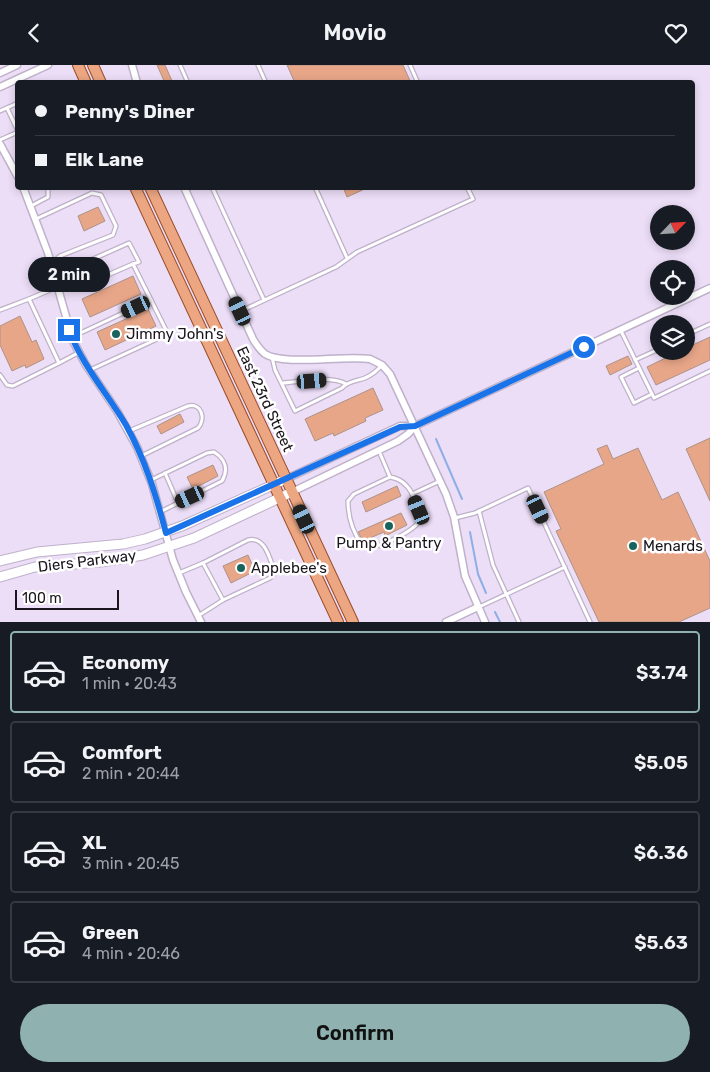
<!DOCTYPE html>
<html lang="en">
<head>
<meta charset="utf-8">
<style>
	:root { --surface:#171b24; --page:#242831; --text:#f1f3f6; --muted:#9ea1a6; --line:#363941; --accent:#8fb2b0 }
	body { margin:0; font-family:Rubik,sans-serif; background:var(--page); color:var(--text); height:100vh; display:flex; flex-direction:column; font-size:19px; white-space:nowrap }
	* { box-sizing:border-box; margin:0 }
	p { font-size:16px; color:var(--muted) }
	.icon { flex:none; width:28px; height:28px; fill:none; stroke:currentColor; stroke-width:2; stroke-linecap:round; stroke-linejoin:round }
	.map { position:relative; height:557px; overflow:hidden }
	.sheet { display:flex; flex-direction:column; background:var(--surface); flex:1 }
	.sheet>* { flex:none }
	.hud { position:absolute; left:15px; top:15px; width:680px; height:110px; border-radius:5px; box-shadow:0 2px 8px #0003; display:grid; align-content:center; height:110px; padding:0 20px; background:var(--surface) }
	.needle { width:32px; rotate:65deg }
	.fabs { position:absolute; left:650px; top:140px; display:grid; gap:10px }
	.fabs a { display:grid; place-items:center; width:45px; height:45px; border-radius:50%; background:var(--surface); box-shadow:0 2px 8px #0003; font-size:25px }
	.scale { position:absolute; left:15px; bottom:12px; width:104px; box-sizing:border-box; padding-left:5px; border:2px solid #1a151d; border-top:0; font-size:14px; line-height:18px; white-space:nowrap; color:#1a151d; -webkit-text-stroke:4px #fff; paint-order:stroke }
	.end { position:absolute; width:22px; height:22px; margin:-11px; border:6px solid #1a73e8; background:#fff; box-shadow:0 0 0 2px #fff }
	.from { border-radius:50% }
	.bubble { position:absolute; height:35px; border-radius:18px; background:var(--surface); box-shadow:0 2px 8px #0003; font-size:16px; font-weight:600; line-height:35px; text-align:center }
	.car { position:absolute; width:15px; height:30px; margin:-15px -8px; border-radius:6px; box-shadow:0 0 4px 1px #0007; background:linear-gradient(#222 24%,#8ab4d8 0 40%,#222 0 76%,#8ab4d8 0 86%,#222 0) }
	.hud b { display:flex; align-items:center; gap:18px; height:48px; font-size:19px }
	.hud b+b { border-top:1px solid var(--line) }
	.hud i { width:12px; height:12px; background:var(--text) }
	ul { padding:9px 0 0; list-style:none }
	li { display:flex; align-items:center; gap:15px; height:82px; margin:0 10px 8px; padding:0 10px; border:2px solid var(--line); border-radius:5px }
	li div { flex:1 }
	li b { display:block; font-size:19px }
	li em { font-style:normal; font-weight:600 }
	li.selected { border-color:var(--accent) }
	li>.icon { width:45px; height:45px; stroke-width:1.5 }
	.primary-button { display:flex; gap:10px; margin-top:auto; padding:10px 20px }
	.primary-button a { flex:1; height:58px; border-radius:30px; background:var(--accent); color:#111; font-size:20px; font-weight:600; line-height:58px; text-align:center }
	header { display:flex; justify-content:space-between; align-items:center; height:65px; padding:0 20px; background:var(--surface); font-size:22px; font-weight:600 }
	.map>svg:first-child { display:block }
</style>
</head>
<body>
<header><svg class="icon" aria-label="back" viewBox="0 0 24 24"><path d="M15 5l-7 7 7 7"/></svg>Movio<svg class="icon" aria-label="heart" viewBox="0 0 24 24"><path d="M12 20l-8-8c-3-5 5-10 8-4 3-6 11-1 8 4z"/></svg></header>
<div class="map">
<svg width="710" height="557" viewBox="0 0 710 557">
	<rect width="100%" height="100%" fill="#eddef8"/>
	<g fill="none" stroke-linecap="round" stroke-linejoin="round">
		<g stroke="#8dafe6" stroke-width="2">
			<polyline points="436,374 462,434"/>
			<polyline points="470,467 478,509 486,528"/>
			<polyline points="495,547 500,557"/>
		</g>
	</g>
	<g fill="#e8a689" stroke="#ad9286">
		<polygon points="157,0 165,0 173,18 165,18"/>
		<polygon points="287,0 403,0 411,18 295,18"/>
		<polygon points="343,122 369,122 347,132"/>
		<polygon points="98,142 105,156 84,166 78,151"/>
		<polygon points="133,211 141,229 90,252 82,234"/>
		<polygon points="148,244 156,261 105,285 97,267"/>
		<polygon points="20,251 32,277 36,275 44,294 26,303 25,300 12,306 0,280 0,261"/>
		<polygon points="710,272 710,295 656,320 647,302 680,286 686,286 686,283"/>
		<polygon points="628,291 632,299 610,310 606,301"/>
		<polygon points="373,323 383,345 365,353 366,356 334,371 333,368 315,376 305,354"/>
		<polygon points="180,349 184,357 161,369 157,361"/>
		<polygon points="710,373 710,436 686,384"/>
		<polygon points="607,380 613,394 638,383 662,435 678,427 710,496 710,543 679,557 599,557 556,466 561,464 544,427 604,399 597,384"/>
		<polygon points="213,400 218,411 193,424 187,412"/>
		<polygon points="397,421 401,431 366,447 362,437"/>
		<polygon points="401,448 407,460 385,471 384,467 363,476 358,467"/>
		<polygon points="248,490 255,506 231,518 223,501"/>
	</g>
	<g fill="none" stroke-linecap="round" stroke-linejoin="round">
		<defs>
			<g id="lane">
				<polyline points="180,0 188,18"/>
				<polyline points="258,0 266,18"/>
				<polyline points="410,0 418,18"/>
				<polyline points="7,43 18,66"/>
				<polyline points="0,46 18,38"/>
				<polyline points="0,75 18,67"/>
				<polyline points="212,122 264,235"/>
				<polyline points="315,122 347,193"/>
				<polyline points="31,141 48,132 48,122"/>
				<polyline points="36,154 92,128 101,130 116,161 113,170 60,191 52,198"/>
				<polyline points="71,204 77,222 80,222 133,199"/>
				<polyline points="55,211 129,178 139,197 133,199 168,269 90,305"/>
				<polyline points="57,222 29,234 59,298 78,288"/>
				<polyline points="0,245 29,234"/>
				<polyline points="241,246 336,202 357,187 473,134 467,122"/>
				<polyline points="621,266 654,333 710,306"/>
				<polyline points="686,270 710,259"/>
				<polyline points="72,272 151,235"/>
				<path d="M272,292L275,305L295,346L342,323C348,316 357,316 365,313C372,310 377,306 382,300"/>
				<polyline points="635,295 659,284"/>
				<polyline points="639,303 621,312 634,338 652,329"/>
				<polyline points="0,310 7,320 13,321 59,298"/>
				<path d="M282,318C298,317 332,310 346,319"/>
				<path d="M129,366L188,341C202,338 206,354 198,363L141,391"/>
				<path d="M379,386L390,412L354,429L348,436C348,453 352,466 362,480C364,481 367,482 370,482C382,482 411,467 419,457C418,438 411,415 390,412"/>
				<polyline points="165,408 178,438"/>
				<path d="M151,415L207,388L214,387C225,394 229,404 222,416L160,447"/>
				<polyline points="412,429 440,416"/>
				<polyline points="479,446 493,500 519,557"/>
				<polyline points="455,453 475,448 528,423 590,557"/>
				<polyline points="203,498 223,535"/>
				<path d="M179,508L203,498L248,475C266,471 270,495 275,508L270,513L223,535L198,551"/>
				<polyline points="479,542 565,502"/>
			</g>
			<g id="street">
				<polyline points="132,0 137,18"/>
				<polyline points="0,8 17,0"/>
				<polyline points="0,22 48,0"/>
				<polyline points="0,79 18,112"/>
				<polyline points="23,122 48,188 73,276 86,300 117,346 137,382 152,419 173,495 186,527 201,557"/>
				<path d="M184,122L253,274C256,279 260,285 265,289C284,301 344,290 370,294L382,300L390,309L446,429L454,452L465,511L485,557"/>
				<polyline points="286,414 400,361 415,361"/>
				<polyline points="292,427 398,376 408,369 415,361 710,223"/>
				<polyline points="446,557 478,542"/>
			</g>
			<g id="secondary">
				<polyline points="0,496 37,487 123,479 145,474 182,461 286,414"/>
				<polyline points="0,512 35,502 101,497 143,490 194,473 292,427"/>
			</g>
			<g id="primary">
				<polyline points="78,0 86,18"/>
				<polyline points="93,0 101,18"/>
				<polyline points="135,122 338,557"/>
				<polyline points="150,122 353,557"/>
			</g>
		</defs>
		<use href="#lane" stroke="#bfb1c9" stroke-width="5.5"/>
		<use href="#street" stroke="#bfb1c9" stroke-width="9"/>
		<use href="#secondary" stroke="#bfb1c9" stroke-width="11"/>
		<use href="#primary" stroke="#9a4d28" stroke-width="12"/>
		<use href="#lane" stroke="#fff" stroke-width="3"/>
		<use href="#street" stroke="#fff" stroke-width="6"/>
		<use href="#secondary" stroke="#fff" stroke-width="9"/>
		<use href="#primary" stroke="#eca682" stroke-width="10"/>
	</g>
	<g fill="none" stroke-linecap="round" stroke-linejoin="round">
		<path stroke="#1a73e8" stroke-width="6" d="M69,265C82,300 107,328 126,360C145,394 156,430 166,468L400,362L415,361L584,282"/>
	</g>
	<g fill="#18635b" stroke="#fff" stroke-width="2">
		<circle cx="116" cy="269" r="5"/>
		<circle cx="389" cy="461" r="5"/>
		<circle cx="633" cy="481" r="5"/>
		<circle cx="241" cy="503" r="5"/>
	</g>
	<g text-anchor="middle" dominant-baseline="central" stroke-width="5" stroke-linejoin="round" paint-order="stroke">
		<g font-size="15" fill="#1a151d" stroke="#fff" text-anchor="start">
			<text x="126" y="269">Jimmy John's</text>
			<text x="389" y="478" text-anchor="middle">Pump &amp; Pantry</text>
			<text x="643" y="481">Menards</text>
			<text x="251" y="503">Applebee's</text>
		</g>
		<g font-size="15" fill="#1a151d" stroke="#fff">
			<text transform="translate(265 334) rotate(65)">East 23rd Street</text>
			<text transform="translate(87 496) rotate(-7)">Diers Parkway</text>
		</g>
	</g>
</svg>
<div class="fabs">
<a><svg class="needle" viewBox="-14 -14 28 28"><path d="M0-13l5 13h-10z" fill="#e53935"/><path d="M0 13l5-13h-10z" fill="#9ea1a6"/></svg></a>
<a><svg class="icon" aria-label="locate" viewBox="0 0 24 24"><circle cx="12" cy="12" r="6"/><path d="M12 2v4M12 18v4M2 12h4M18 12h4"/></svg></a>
<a><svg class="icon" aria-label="layers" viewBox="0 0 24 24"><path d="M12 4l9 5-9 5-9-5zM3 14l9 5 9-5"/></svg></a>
</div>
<div class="scale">100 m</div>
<i class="end from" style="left:584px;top:282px"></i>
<i class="end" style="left:69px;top:265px"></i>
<div class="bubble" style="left:28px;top:192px;width:82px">2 min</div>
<i class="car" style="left:136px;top:242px;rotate:245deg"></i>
<i class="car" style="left:240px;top:246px;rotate:335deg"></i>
<i class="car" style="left:312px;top:316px;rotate:86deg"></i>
<i class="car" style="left:190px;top:432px;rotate:245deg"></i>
<i class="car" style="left:538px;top:444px;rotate:155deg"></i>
<i class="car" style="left:419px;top:445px;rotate:337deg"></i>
<i class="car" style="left:304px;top:454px;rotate:335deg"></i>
<div class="hud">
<b><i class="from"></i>Penny's Diner</b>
<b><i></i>Elk Lane</b>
</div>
</div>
<section class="sheet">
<ul>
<li class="selected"><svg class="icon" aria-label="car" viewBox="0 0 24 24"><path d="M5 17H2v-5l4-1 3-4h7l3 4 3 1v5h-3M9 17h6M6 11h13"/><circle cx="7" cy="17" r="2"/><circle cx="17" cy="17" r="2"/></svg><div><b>Economy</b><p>1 min · 20:43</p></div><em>$3.74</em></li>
<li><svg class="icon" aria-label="car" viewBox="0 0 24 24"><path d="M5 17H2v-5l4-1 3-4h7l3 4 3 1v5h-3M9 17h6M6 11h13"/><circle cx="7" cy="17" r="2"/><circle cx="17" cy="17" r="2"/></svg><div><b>Comfort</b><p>2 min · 20:44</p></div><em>$5.05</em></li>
<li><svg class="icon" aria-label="car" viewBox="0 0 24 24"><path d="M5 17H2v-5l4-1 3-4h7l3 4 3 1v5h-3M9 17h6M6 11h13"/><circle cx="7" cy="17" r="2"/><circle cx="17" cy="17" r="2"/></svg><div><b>XL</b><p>3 min · 20:45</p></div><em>$6.36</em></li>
<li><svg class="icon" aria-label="car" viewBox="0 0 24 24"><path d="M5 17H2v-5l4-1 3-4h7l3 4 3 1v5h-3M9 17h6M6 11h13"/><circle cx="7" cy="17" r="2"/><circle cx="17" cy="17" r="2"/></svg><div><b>Green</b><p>4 min · 20:46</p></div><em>$5.63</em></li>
</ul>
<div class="primary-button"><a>Confirm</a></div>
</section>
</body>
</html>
